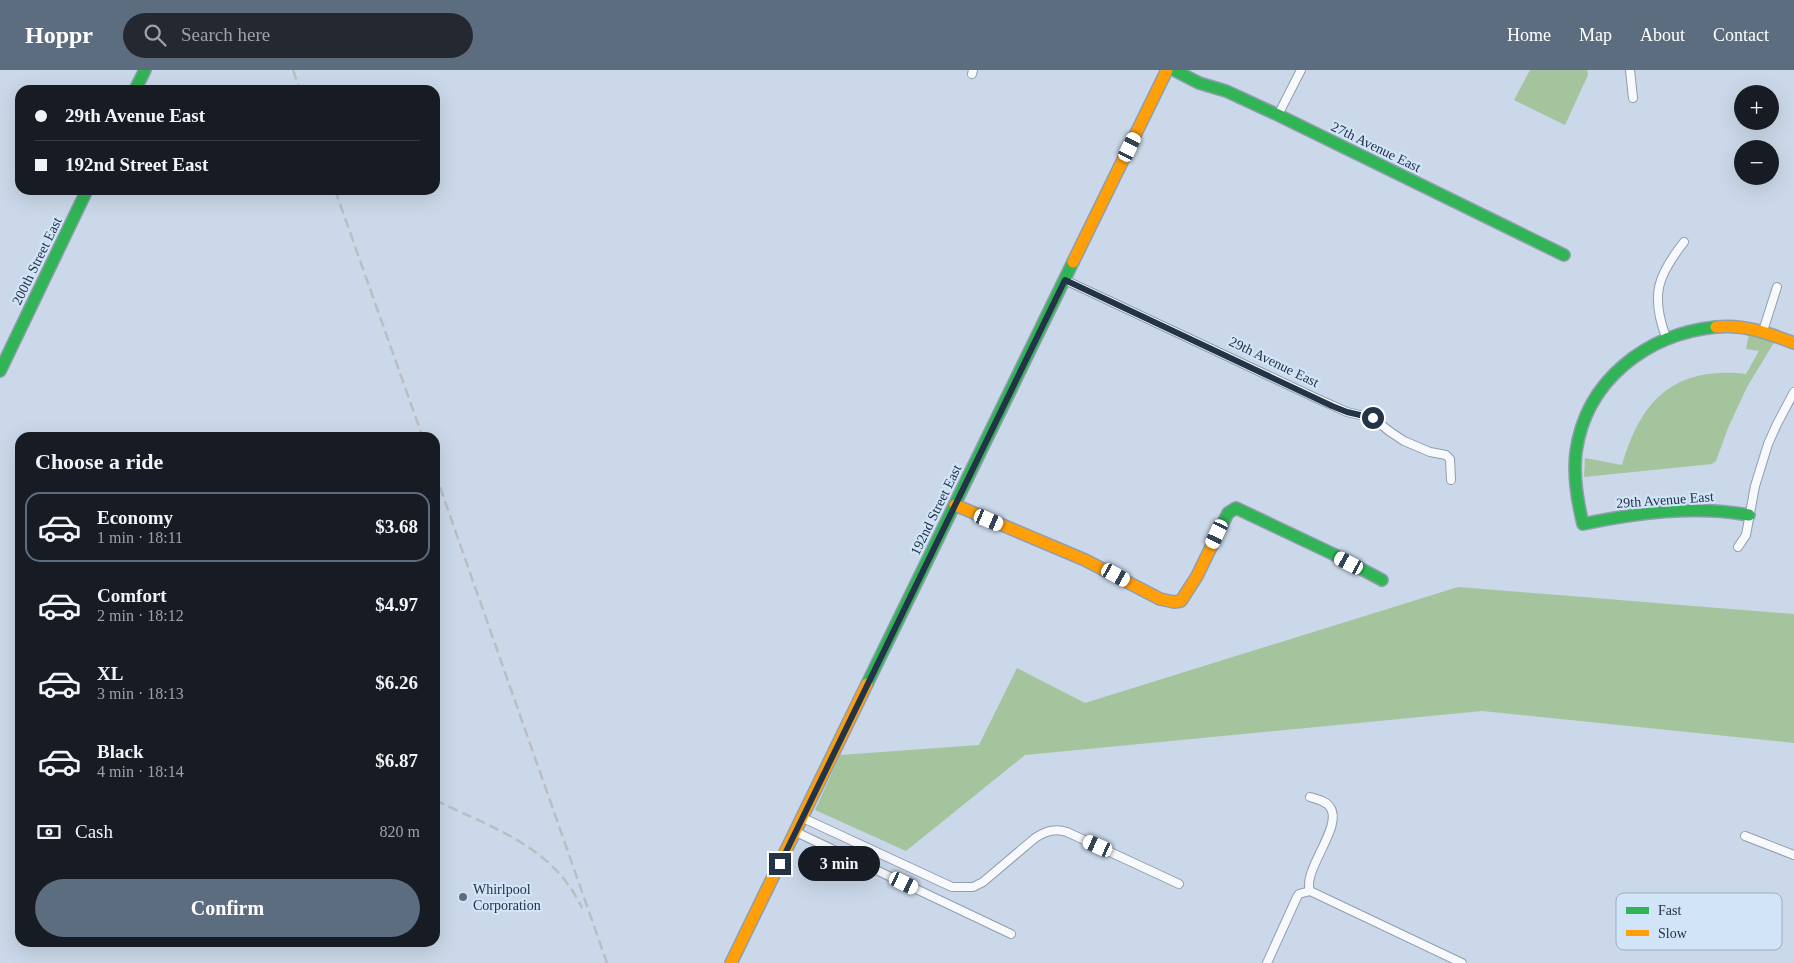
<!DOCTYPE html>
<html lang="en">
<head>
<meta charset="utf-8">
<style>
	:root { --surface:#171b24; --page:#242831; --text:#f1f3f6; --muted:#9ea1a6; --line:#363941; --accent:#5d6d80 }
	body { margin:0; font-family:Georgia,serif; background:var(--page); color:var(--text); height:100vh; display:flex; flex-direction:column; font-size:19px; white-space:nowrap }
	* { box-sizing:border-box; margin:0 }
	p { font-size:16px; color:var(--muted) }
	.icon { flex:none; width:28px; height:28px; fill:none; stroke:currentColor; stroke-width:2; stroke-linecap:round; stroke-linejoin:round }
	.map { position:relative; flex:1; overflow:hidden }
	.drawer { position:absolute; left:15px; top:362px; width:425px; height:515px; display:flex; flex-direction:column; background:var(--surface); border-radius:15px; box-shadow:0 5px 20px #0002 }
	.drawer>* { flex:none }
	.guide { position:absolute; left:15px; top:15px; width:425px; height:110px; border-radius:15px; box-shadow:0 5px 20px #0002; display:grid; align-content:center; height:110px; padding:0 20px; background:var(--surface) }
	.buttons { position:absolute; left:1734px; top:15px; display:grid; gap:10px }
	.buttons a { display:grid; place-items:center; width:45px; height:45px; border-radius:50%; background:var(--surface); box-shadow:0 5px 20px #0002; font-size:25px }
	.end { position:absolute; width:22px; height:22px; margin:-11px; border:6px solid #233448; background:#fff; box-shadow:0 0 0 2px #fff }
	.from { border-radius:50% }
	.bubble { position:absolute; height:35px; border-radius:18px; background:var(--surface); box-shadow:0 5px 20px #0002; font-size:16px; font-weight:700; line-height:35px; text-align:center }
	.car { position:absolute; width:15px; height:30px; margin:-15px -8px; border-radius:6px; box-shadow:0 0 4px 1px #0007; background:linear-gradient(#fff 24%,#345 0 40%,#fff 0 76%,#345 0 86%,#fff 0) }
	.guide b { display:flex; align-items:center; gap:18px; height:48px; font-size:19px }
	.guide b+b { border-top:1px solid var(--line) }
	.guide i { width:12px; height:12px; background:var(--text) }
	ul { padding:0; list-style:none }
	li { display:flex; align-items:center; gap:15px; height:70px; margin:0 10px 8px; padding:0 10px; border:2px solid transparent; border-radius:15px }
	li div { flex:1 }
	li b { display:block; font-size:19px }
	li em { font-style:normal; font-weight:700 }
	li.current { border-color:var(--accent) }
	li>.icon { width:45px; height:45px; stroke-width:1.5 }
	h2 { padding:0 20px; font-size:22px; line-height:60px }
	.pay { display:flex; align-items:center; gap:12px; height:55px; padding:0 20px; font-size:19px }
	.pay p { margin-inline-start:auto }
	.action { display:flex; gap:10px; margin-top:auto; padding:10px 20px }
	.action a { flex:1; height:58px; border-radius:30px; background:var(--accent); color:#fff; font-size:20px; font-weight:700; line-height:58px; text-align:center }
	header { display:flex; align-items:center; gap:30px; box-sizing:border-box; height:70px; padding:0 25px; background:var(--accent); color:#fff }
	header strong { font-size:24px }
	nav { display:flex; gap:28px; margin-inline-start:auto; font-size:18px }
	.search { width:350px; height:45px; background:var(--page); display:flex; align-items:center; gap:12px; box-sizing:border-box; padding:0 18px; border-radius:28px; color:var(--muted); font-size:19px }
	.map>svg:first-child { display:block }
</style>
</head>
<body>
<header>
<strong>Hoppr</strong>
<div class="search"><svg class="icon" aria-label="search" viewBox="0 0 24 24"><circle cx="10" cy="10" r="6"/><path d="M15 15l6 6"/></svg>Search here</div>
<nav><a>Home</a><a>Map</a><a>About</a><a>Contact</a></nav>
</header>
<div class="map">
<svg width="1794" height="893" viewBox="0 0 1794 893">
	<rect width="100%" height="100%" fill="#cad8e9"/>
	<g fill="#a4c49d">
		<polygon points="1530,0 1587,0 1588,5 1565,55 1514,30"/>
		<path d="M1749,264L1775,271L1747,317L1728,358L1716,391L1712,394L1584,407L1585,388L1622,395C1641,329 1675,296 1746,304L1759,281L1746,279Z"/>
		<polygon points="1458,517 1794,544 1794,673 1482,641 1025,685 906,781 815,740 840,685 979,675 1017,598 1085,633"/>
	</g>
	<g fill="none" stroke-linecap="round" stroke-linejoin="round">
		<defs>
			<g id="street">
				<polyline points="1630,0 1633,28"/>
				<polyline points="972,4 973,0"/>
				<polyline points="1278,45 1301,0"/>
				<polyline points="1065,210 1318,329 1347,342 1373,348 1389,361 1404,371 1430,382 1446,385 1450,389 1451,410"/>
				<polyline points="1763,261 1777,217"/>
				<path d="M1666,267C1650,225 1658,205 1684,172"/>
				<polyline points="1738,477 1746,465 1755,416 1768,374 1777,354 1794,322"/>
				<path d="M803,748L952,817H973L983,812L1035,768C1046,761 1055,758 1067,762L1179,814"/>
				<polyline points="796,762 1011,864"/>
				<polyline points="1745,766 1794,785"/>
				<polyline points="1310,821 1462,893"/>
				<path d="M1310,821C1302,800 1344,756 1330,737C1326,731 1317,729 1310,727"/>
				<polyline points="1267,893 1297,827 1299,824 1310,821"/>
			</g>
			<g id="fast">
				<polyline points="1174,0 1199,13 1226,21 1278,45 1564,185"/>
				<polyline points="135,20 145,0"/>
				<path d="M1716,257C1647,264 1586,310 1576,382C1573,407 1577,430 1583,454C1636,443 1695,435 1749,445"/>
				<polyline points="0,301 87,120"/>
				<polyline points="1217,465 1228,443 1236,438 1333,484 1382,510"/>
				<polyline points="867,614 1073,192"/>
			</g>
			<g id="slow">
				<polyline points="1073,192 1167,0"/>
				<path d="M1716,257C1744,254 1768,263 1794,273"/>
				<polyline points="955,435 1085,490 1160,529 1174,532 1181,531 1197,506 1217,465"/>
				<polyline points="731,893 867,614"/>
			</g>
		</defs>
		<use href="#street" stroke="#909eae" stroke-width="10"/>
		<use href="#fast" stroke="#909eae" stroke-width="14"/>
		<use href="#slow" stroke="#909eae" stroke-width="14"/>
		<use href="#street" stroke="#f7f9fc" stroke-width="8"/>
		<use href="#fast" stroke="#30b455" stroke-width="11"/>
		<use href="#slow" stroke="#ff9f0a" stroke-width="11"/>
		<g stroke="#babec4" stroke-width="2.5" stroke-dasharray="10 5" stroke-linecap="butt">
			<polyline points="293,0 300,20"/>
			<polyline points="335,120 423,368"/>
			<polyline points="435,403 607,893"/>
			<path d="M435,730C492,758 553,776 582,838"/>
		</g>
	</g>
	<g fill="none" stroke-linecap="round" stroke-linejoin="round">
		<polyline stroke="#233448" stroke-width="6" points="780,794 1065,210 1332,336 1347,342 1373,348"/>
	</g>
	<circle fill="#5d6d80" stroke="#d2e4f8" stroke-width="2" cx="463" cy="827" r="5"/>
	<g text-anchor="middle" dominant-baseline="central" stroke-width="4.5" stroke-linejoin="round" paint-order="stroke">
		<g font-size="14" fill="#233448" stroke="#d2e4f8">
			<text transform="translate(1376 77) rotate(26)">27th Avenue East</text>
			<text transform="translate(37 191) rotate(-64)">200th Street East</text>
			<text transform="translate(1274 292) rotate(26)">29th Avenue East</text>
			<text transform="translate(1665 430) rotate(-4)">29th Avenue East</text>
			<text transform="translate(936 440) rotate(-64)">192nd Street East</text>
		</g>
		<g font-size="14" fill="#233448" stroke="#d2e4f8" text-anchor="start">
			<text x="473" y="819">Whirlpool<tspan x="473" dy="16">Corporation</tspan></text>
		</g>
	</g>
	<rect x="1616" y="823" width="166" height="57" rx="8" fill="#d2e4f8" stroke="#9eafc3" stroke-width="1"/>
	<rect x="1626" y="837" width="23" height="7" fill="#30b455"/>
	<rect x="1626" y="860" width="23" height="6" fill="#ff9f0a"/>
	<g font-size="14" fill="#233448">
		<text x="1658" y="845">Fast</text>
		<text x="1658" y="868">Slow</text>
	</g>
</svg>
<div class="buttons">
<a>+</a>
<a>−</a>
</div>
<i class="end from" style="left:1373px;top:348px"></i>
<i class="end" style="left:780px;top:794px"></i>
<div class="bubble" style="left:798px;top:776px;width:82px">3 min</div>
<i class="car" style="left:1130px;top:77px;rotate:26deg"></i>
<i class="car" style="left:989px;top:450px;rotate:113deg"></i>
<i class="car" style="left:1217px;top:464px;rotate:205deg"></i>
<i class="car" style="left:1349px;top:493px;rotate:298deg"></i>
<i class="car" style="left:1116px;top:505px;rotate:119deg"></i>
<i class="car" style="left:1098px;top:776px;rotate:294deg"></i>
<i class="car" style="left:904px;top:813px;rotate:116deg"></i>
<div class="guide">
<b><i class="from"></i>29th Avenue East</b>
<b><i></i>192nd Street East</b>
</div>
<section class="drawer">
<h2>Choose a ride</h2>
<ul>
<li class="current"><svg class="icon" aria-label="car" viewBox="0 0 24 24"><path d="M5 17H2v-5l4-1 3-4h7l3 4 3 1v5h-3M9 17h6M6 11h13"/><circle cx="7" cy="17" r="2"/><circle cx="17" cy="17" r="2"/></svg><div><b>Economy</b><p>1 min · 18:11</p></div><em>$3.68</em></li>
<li><svg class="icon" aria-label="car" viewBox="0 0 24 24"><path d="M5 17H2v-5l4-1 3-4h7l3 4 3 1v5h-3M9 17h6M6 11h13"/><circle cx="7" cy="17" r="2"/><circle cx="17" cy="17" r="2"/></svg><div><b>Comfort</b><p>2 min · 18:12</p></div><em>$4.97</em></li>
<li><svg class="icon" aria-label="car" viewBox="0 0 24 24"><path d="M5 17H2v-5l4-1 3-4h7l3 4 3 1v5h-3M9 17h6M6 11h13"/><circle cx="7" cy="17" r="2"/><circle cx="17" cy="17" r="2"/></svg><div><b>XL</b><p>3 min · 18:13</p></div><em>$6.26</em></li>
<li><svg class="icon" aria-label="car" viewBox="0 0 24 24"><path d="M5 17H2v-5l4-1 3-4h7l3 4 3 1v5h-3M9 17h6M6 11h13"/><circle cx="7" cy="17" r="2"/><circle cx="17" cy="17" r="2"/></svg><div><b>Black</b><p>4 min · 18:14</p></div><em>$6.87</em></li>
</ul>
<div class="pay"><svg class="icon" aria-label="cash" viewBox="0 0 24 24"><path d="M3 7h18v10H3z"/><circle cx="12" cy="12" r="2"/></svg>Cash<p>820 m</p></div>
<div class="action"><a>Confirm</a></div>
</section>
</div>
</body>
</html>
